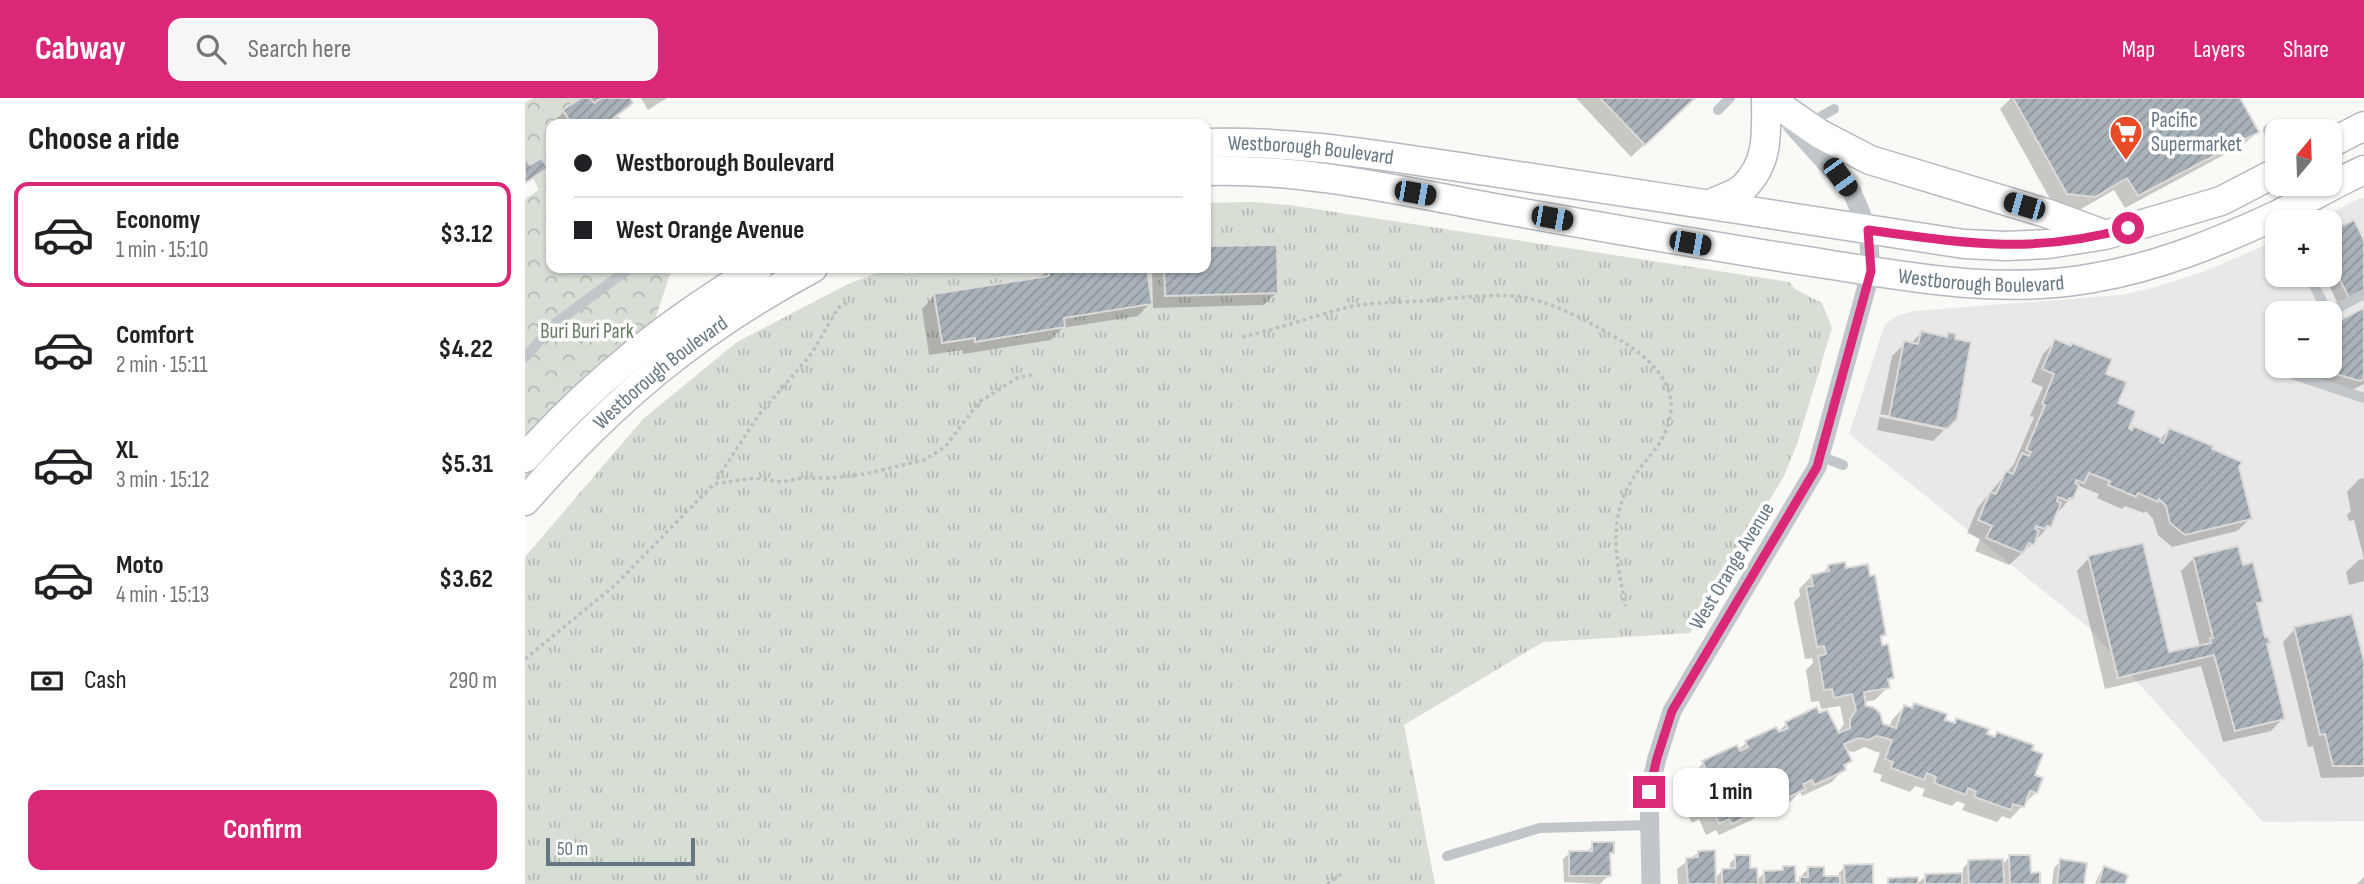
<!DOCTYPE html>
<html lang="en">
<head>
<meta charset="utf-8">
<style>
	:root { --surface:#fff; --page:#f6f6f6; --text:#202124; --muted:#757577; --line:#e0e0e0; --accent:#db2777 }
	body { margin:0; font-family:"Sofia Sans Condensed",sans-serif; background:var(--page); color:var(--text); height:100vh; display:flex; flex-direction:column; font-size:26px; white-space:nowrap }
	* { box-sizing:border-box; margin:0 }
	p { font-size:23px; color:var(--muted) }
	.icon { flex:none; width:38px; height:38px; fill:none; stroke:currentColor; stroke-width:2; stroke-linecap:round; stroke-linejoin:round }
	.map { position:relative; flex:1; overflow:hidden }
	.details { display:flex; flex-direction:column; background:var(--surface); width:525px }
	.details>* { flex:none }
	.hud { position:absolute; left:21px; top:21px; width:665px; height:154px; border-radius:14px; box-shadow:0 2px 5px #0004; display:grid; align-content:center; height:154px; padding:0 28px; background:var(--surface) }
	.needle { width:46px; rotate:19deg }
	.fabs { position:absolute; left:1740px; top:21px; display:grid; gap:14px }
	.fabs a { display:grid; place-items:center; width:77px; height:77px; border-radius:14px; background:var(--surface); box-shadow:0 2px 5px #0004; font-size:35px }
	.scale { position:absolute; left:21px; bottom:18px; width:149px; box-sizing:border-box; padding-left:7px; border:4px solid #637682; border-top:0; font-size:19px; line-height:24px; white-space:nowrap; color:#637682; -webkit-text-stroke:5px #fff; paint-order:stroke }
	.end { position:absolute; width:32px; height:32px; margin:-16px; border:9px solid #db2777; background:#fff; box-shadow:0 0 0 4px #fff }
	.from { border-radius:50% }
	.bubble { position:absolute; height:49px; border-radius:14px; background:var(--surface); box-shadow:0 2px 5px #0004; font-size:23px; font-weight:700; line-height:49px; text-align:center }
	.car { position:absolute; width:21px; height:42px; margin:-21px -10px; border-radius:9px; box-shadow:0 0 5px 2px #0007; background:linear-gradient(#222 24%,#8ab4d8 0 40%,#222 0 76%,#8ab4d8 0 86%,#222 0) }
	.hud b { display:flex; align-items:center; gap:24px; height:66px; font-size:26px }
	.hud b+b { border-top:2px solid var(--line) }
	.hud i { width:18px; height:18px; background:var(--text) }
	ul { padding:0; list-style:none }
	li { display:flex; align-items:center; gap:21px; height:105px; margin:0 14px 10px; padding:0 14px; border:4px solid transparent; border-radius:14px }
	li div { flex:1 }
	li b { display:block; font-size:26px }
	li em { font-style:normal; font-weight:700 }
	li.on { border-color:var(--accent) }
	li>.icon { width:63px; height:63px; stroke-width:1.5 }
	h2 { padding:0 28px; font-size:32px; line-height:84px }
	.pay { display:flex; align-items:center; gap:18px; height:77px; padding:0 28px; font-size:26px }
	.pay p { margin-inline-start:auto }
	.primary-button { display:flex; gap:14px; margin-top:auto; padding:14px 28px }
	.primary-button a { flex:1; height:80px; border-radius:14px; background:var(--accent); color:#fff; font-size:28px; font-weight:700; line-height:80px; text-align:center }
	header { display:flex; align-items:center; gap:42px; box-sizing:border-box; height:98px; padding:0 35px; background:var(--accent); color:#fff }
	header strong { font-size:33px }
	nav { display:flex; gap:38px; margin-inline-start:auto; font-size:24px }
	.search { width:490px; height:63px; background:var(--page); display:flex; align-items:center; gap:18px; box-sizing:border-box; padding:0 24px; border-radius:14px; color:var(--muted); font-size:26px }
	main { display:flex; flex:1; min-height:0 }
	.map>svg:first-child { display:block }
</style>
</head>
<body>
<header>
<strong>Cabway</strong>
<div class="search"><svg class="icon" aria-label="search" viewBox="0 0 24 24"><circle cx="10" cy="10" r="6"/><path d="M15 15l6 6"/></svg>Search here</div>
<nav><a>Map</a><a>Layers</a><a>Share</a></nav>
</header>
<main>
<section class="details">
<h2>Choose a ride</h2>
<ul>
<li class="on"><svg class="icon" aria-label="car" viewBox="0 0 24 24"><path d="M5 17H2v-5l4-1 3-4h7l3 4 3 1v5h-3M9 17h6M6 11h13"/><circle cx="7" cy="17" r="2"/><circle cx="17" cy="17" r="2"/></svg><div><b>Economy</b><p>1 min · 15:10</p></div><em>$3.12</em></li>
<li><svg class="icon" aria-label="car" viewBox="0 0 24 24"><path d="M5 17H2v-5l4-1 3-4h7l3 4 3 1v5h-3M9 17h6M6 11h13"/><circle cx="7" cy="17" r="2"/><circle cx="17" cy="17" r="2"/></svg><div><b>Comfort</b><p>2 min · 15:11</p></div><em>$4.22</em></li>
<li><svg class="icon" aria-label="car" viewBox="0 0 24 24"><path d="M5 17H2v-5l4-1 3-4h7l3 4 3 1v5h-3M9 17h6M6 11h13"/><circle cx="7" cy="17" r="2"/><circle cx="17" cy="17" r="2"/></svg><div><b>XL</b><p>3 min · 15:12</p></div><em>$5.31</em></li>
<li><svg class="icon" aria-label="car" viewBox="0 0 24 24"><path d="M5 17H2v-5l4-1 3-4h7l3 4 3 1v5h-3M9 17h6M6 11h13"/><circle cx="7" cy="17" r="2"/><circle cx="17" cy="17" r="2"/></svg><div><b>Moto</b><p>4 min · 15:13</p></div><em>$3.62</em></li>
</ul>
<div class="pay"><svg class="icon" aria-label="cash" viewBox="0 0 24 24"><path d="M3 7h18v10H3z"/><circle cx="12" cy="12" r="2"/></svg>Cash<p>290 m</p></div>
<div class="primary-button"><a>Confirm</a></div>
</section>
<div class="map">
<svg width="1839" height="786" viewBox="0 0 1839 786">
	<defs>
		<pattern id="grass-tufts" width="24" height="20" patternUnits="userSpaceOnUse" patternTransform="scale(1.75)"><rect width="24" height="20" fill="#d9ded5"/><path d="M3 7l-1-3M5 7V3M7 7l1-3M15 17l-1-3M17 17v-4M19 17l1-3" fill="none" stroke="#b4b9b2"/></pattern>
		<pattern id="park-crowns" width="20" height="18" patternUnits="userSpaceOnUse" patternTransform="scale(1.75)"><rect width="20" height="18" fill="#d9ded5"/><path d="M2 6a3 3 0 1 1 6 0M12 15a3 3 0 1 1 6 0" fill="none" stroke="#b4b9b2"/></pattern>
		<pattern id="building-hatch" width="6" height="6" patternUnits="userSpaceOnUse" patternTransform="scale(1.75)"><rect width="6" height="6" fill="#a9b2b8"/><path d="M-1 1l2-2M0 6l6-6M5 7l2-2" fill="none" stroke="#8d959b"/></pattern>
	</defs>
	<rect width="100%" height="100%" fill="#f9f9f6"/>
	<path fill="#e7e8e7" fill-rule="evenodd" d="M1839,100V723L1738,724L1563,529L1324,336L1360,226L1374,217L1390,213L1596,197L1628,190L1683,172L1752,142V177H1804V124H1787L1834,101ZM1752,215H1804V268H1752Z"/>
	<polygon fill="url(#grass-tufts)" points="727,104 764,107 1264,184 1270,191 1297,205 1307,230 1272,346 1259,378 1165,535 1018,544 879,627 910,786 0,786 0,459 118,321 212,244 321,187 364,170 681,170 681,105"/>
	<polygon fill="url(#park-crowns)" points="8,0 78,0 100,26 26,26 26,170 147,170 112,277 0,393 0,101 14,92 0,64 0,5"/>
	<g fill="#0003">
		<polygon points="59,0 103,0 106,5 80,26 32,26 29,23 39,14"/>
		<polygon points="116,0 142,0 123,12"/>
		<polygon points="1051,0 1169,0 1106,59"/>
		<polygon points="1486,0 1713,0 1732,34 1719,46 1600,110 1589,92 1556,111 1529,108 1475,11"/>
		<polygon points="1804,136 1839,146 1839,198 1815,210 1799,177 1804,177"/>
		<polygon points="750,148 751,195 739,207 628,210 627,170 681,170 681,150"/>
		<polygon points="535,170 620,170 626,204 613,218 537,230 526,242 438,256 437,252 404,257 397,211 409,198 514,181 523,172"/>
		<polygon points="1839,212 1839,286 1821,295 1770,280 1763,268 1804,268"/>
		<polygon points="1396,235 1419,240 1423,236 1421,329 1355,316 1355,319 1419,332 1408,343 1352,332 1367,258 1380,245 1385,246"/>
		<polygon points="1530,243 1579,277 1602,331 1635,341 1644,332 1712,369 1725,421 1712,433 1647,449 1633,437 1628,421 1621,413 1619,415 1600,408 1597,411 1572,400 1574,396 1554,388 1546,400 1534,413 1531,412 1524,428 1512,441 1509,440 1507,446 1484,467 1450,453 1455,441 1442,435 1453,409 1489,366 1509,319 1505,318 1518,289 1506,284 1518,256"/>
		<polygon points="1839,380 1839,483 1824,487 1821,474 1834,462 1839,461 1829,422 1824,423 1822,417 1826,413 1822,394 1834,381"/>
		<polygon points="1564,460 1643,557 1675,549 1656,473 1669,460 1717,469 1736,503 1731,508 1758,620 1746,633 1698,644 1676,568 1580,591 1552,473"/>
		<polygon points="1303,469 1359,536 1354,541 1367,579 1362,584 1363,589 1350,602 1339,604 1340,610 1357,628 1364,630 1367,622 1379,609 1385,611 1390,607 1427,626 1432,622 1468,640 1472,636 1508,678 1511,694 1485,721 1477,718 1472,724 1437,712 1440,706 1432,703 1427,708 1397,698 1400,691 1390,688 1385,694 1355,683 1357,677 1348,674 1355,655 1339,649 1329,654 1320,652 1325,663 1307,684 1277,698 1275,694 1266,703 1237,717 1235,714 1227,722 1194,737 1191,732 1181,737 1174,721 1167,725 1161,713 1167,707 1158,688 1178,665 1213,652 1221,645 1252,635 1261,626 1312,636 1319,626 1315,608 1296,611 1294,603 1286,604 1281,572 1288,565 1287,560 1280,561 1269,504 1275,498 1274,491 1287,478 1296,477"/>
		<polygon points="1770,531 1839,570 1839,677 1837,679 1796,680 1788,648 1783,649 1758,544"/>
		<polygon points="1068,746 1087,754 1084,758 1084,777 1075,786 1039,784 1038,761 1045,755 1062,755"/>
		<polygon points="1174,754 1189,781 1197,773 1205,772 1205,765 1211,759 1231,783 1239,775 1255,774 1259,770 1268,786 1153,786 1152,771"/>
		<polygon points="1484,759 1513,786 1392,786 1401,778 1438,777 1438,770 1444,764 1477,767"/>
		<polygon points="1536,763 1558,786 1527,786 1529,770"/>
		<polygon points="1320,769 1346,786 1270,786 1277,781 1277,777 1283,771 1298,780 1314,780 1314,775"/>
		<polygon points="1580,770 1598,786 1570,786 1574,777"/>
		<polygon points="1839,779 1839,786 1832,786"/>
	</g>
	<g fill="url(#building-hatch)" stroke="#dbdad8" stroke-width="2">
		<polygon points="56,0 65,0 69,5 77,0 105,0 108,5 81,26 41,26 44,22 38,12"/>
		<polygon points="1075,0 1170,0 1120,47"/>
		<polygon points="1488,0 1715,0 1734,34 1613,98 1602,80 1570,99 1542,96"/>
		<polygon points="0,59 5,67 16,60 23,70 0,85"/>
		<polygon points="1829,122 1839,142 1839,195 1825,202 1804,160 1804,134"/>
		<polygon points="752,147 753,195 640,198 639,170 681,170 681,148"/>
		<polygon points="523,170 622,170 627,206 539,220 540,229 450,244 450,240 417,245 409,196 524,178"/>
		<polygon points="1839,210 1839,281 1835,283 1783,268 1804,268 1804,228"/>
		<polygon points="1396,233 1422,239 1423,234 1431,236 1430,241 1446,244 1432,321 1422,331 1364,319 1379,243 1393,246"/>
		<polygon points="1530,241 1546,248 1547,245 1587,261 1581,276 1602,284 1593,305 1611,313 1604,330 1607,332 1608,328 1636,340 1635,343 1638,345 1644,330 1688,348 1687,351 1717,364 1714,369 1727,421 1660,437 1645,425 1641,408 1634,401 1633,404 1613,395 1611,399 1583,387 1585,383 1564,375 1559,385 1551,382 1550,385 1554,387 1548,401 1544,400 1543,403 1533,399 1532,403 1536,405 1526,429 1522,428 1520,431 1511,428 1510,431 1514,433 1509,447 1504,445 1498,455 1461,440 1467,428 1453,422 1465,394 1471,396 1481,373 1488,376 1497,355 1504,358 1506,354 1501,352 1520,307 1517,306 1529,276 1517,271"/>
		<polygon points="1618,445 1644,554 1686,545 1685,540 1688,540 1668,459 1713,448 1718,467 1728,464 1738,504 1732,505 1740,539 1743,539 1745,545 1742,546 1760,621 1710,633 1689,557 1593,580 1563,458"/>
		<polygon points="1320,464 1321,470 1343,466 1345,478 1350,477 1361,537 1356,538 1357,547 1363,546 1369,580 1363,581 1365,590 1339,594 1341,608 1348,609 1355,615 1358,626 1371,630 1379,607 1387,610 1389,605 1422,616 1420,622 1430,625 1431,620 1464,631 1462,636 1470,639 1472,634 1509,647 1507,652 1518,656 1510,677 1518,680 1512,695 1505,693 1499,709 1488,706 1486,712 1449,699 1451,693 1443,690 1441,697 1409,685 1411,679 1402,675 1399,682 1366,670 1368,664 1360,661 1367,642 1352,638 1343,642 1334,640 1319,646 1327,663 1319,667 1321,672 1290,687 1287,682 1278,686 1281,691 1249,706 1247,701 1240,704 1242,709 1207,726 1204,721 1194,726 1187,710 1180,713 1173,698 1180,695 1170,674 1180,669 1177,663 1212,647 1215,653 1223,649 1220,643 1251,629 1254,634 1263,630 1260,624 1292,609 1294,615 1302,612 1314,635 1325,630 1325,621 1331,612 1327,596 1309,600 1307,591 1299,592 1293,558 1301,556 1299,548 1292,549 1281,489 1288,488 1286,477 1304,473 1303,467"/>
		<polygon points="1827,516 1839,563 1839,668 1808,668 1800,636 1795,637 1769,529"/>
		<polygon points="1067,744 1089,744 1089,755 1085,755 1086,778 1044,778 1044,753 1067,753"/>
		<polygon points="1190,752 1191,786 1163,786 1161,760 1173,759 1173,753"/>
		<polygon points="1210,757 1225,757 1225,770 1232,770 1233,786 1197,786 1197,771 1210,770"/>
		<polygon points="1484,757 1505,757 1506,775 1515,774 1515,786 1485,786"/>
		<polygon points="1478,761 1479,786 1444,786 1443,762"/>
		<polygon points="1535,761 1562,765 1559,786 1532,786"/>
		<polygon points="1348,766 1348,786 1320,786 1319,767"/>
		<polygon points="1258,768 1270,768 1271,786 1239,786 1239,773 1258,772"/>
		<polygon points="1579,768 1603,777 1600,786 1573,786"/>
		<polygon points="1283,769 1299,769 1299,778 1315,778 1315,786 1275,786 1275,779 1283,779"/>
		<polygon points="1437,775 1437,786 1400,786 1400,776"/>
		<polygon points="1393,779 1393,786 1363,786 1363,780"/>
	</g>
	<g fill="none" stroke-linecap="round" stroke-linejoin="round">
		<defs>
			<g id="secondary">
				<polyline points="1243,0 1295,36 1345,62 1524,116 1578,136"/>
				<path id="s1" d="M681,45C775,42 868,60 961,73C1120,96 1280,122 1439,146L1481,148L1523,146L1580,137L1696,103L1752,74"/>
				<polyline points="1804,46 1839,28"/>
				<path id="s2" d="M681,73C772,70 864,90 953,107C1071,128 1188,149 1307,167C1394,181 1480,196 1568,180C1633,169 1694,144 1754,116C1782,102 1810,85 1839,72"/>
				<path d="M1185,106C1195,101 1211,97 1219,89C1245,63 1241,33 1241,0"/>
				<path d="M0,360C67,284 146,222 233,170"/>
				<path id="s3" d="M0,403C88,303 170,233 288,170"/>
			</g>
		</defs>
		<use href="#secondary" stroke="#b4babf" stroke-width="31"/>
		<g stroke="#bbbfc1" stroke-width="3.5" stroke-dasharray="3.5 3.5" stroke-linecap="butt">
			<path d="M717,239C753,231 788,218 824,209C846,204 870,205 893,203C925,201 956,196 988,198C1023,200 1070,227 1100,245C1123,260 1148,282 1146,312C1143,347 1117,361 1103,389C1083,428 1092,467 1101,508"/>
			<polyline points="192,381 233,318 287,255 313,210 323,204"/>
			<polyline points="0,561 89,488 189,386 229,380 257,384 277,380 305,380 340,376 399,362 420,349 454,304 492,280 510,276"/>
			<polyline points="802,786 818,775"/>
		</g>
		<g stroke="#c1c6ca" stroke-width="10">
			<polyline points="1193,12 1205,0"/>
			<polyline points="1285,25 1309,11"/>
			<polyline points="1743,32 1752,51"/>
			<polyline points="1784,177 1803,215 1839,196"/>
			<polyline points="0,259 33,223 105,170"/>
			<polyline points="1759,269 1770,277 1839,300"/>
			<polyline points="1295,358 1318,367"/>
			<polyline points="922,758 1015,730 1124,727"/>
		</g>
		<polyline stroke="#c1c6ca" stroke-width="19" points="1126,786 1124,694 1132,660 1147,613 1292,369 1346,173 1343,132 1327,94 1267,27"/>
		<use href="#secondary" stroke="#fff" stroke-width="28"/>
	</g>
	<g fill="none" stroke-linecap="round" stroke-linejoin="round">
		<path stroke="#db2777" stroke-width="9" d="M1124,694L1132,660L1147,613L1292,369L1346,173L1343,132C1437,145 1509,157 1603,130"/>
	</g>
	<defs>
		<symbol id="supermarket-pin" viewBox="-11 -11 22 30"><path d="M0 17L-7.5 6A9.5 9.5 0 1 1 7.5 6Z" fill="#e84c27" stroke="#fff"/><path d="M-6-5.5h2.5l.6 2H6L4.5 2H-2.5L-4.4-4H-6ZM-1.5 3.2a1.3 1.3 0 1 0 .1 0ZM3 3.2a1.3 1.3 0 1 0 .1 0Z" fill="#fff"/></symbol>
	</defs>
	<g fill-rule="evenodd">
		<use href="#supermarket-pin" x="1582" y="15" width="38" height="52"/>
	</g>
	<g text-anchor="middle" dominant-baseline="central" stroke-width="7" stroke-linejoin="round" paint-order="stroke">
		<g font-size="21" fill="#637682" stroke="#fff" text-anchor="start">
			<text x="1626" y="22">Pacific<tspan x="1626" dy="24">Supermarket</tspan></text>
		</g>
		<g font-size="21" fill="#637682" stroke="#fff">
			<text stroke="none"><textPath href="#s1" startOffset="105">Westborough Boulevard</textPath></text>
			<text stroke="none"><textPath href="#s2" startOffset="784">Westborough Boulevard</textPath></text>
			<text stroke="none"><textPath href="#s3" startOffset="187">Westborough Boulevard</textPath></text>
			<text transform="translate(1207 468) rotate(-59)">West Orange Avenue</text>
		</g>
		<g font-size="21" fill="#677a62" stroke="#fff">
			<text x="62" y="233">Buri Buri Park</text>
		</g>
	</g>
</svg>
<div class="fabs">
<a><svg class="needle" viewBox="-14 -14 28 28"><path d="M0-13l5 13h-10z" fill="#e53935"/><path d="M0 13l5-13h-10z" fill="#757577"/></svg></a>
<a>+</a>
<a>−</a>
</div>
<div class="scale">50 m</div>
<i class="end from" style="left:1603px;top:130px"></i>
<i class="end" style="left:1124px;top:694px"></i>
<div class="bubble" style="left:1148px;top:670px;width:116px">1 min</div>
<i class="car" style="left:1315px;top:79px;rotate:144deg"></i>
<i class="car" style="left:890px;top:95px;rotate:100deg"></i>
<i class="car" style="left:1499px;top:108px;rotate:286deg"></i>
<i class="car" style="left:1027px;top:120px;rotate:100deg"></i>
<i class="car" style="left:1165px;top:145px;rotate:100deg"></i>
<div class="hud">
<b><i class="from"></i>Westborough Boulevard</b>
<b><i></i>West Orange Avenue</b>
</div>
</div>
</main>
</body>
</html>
